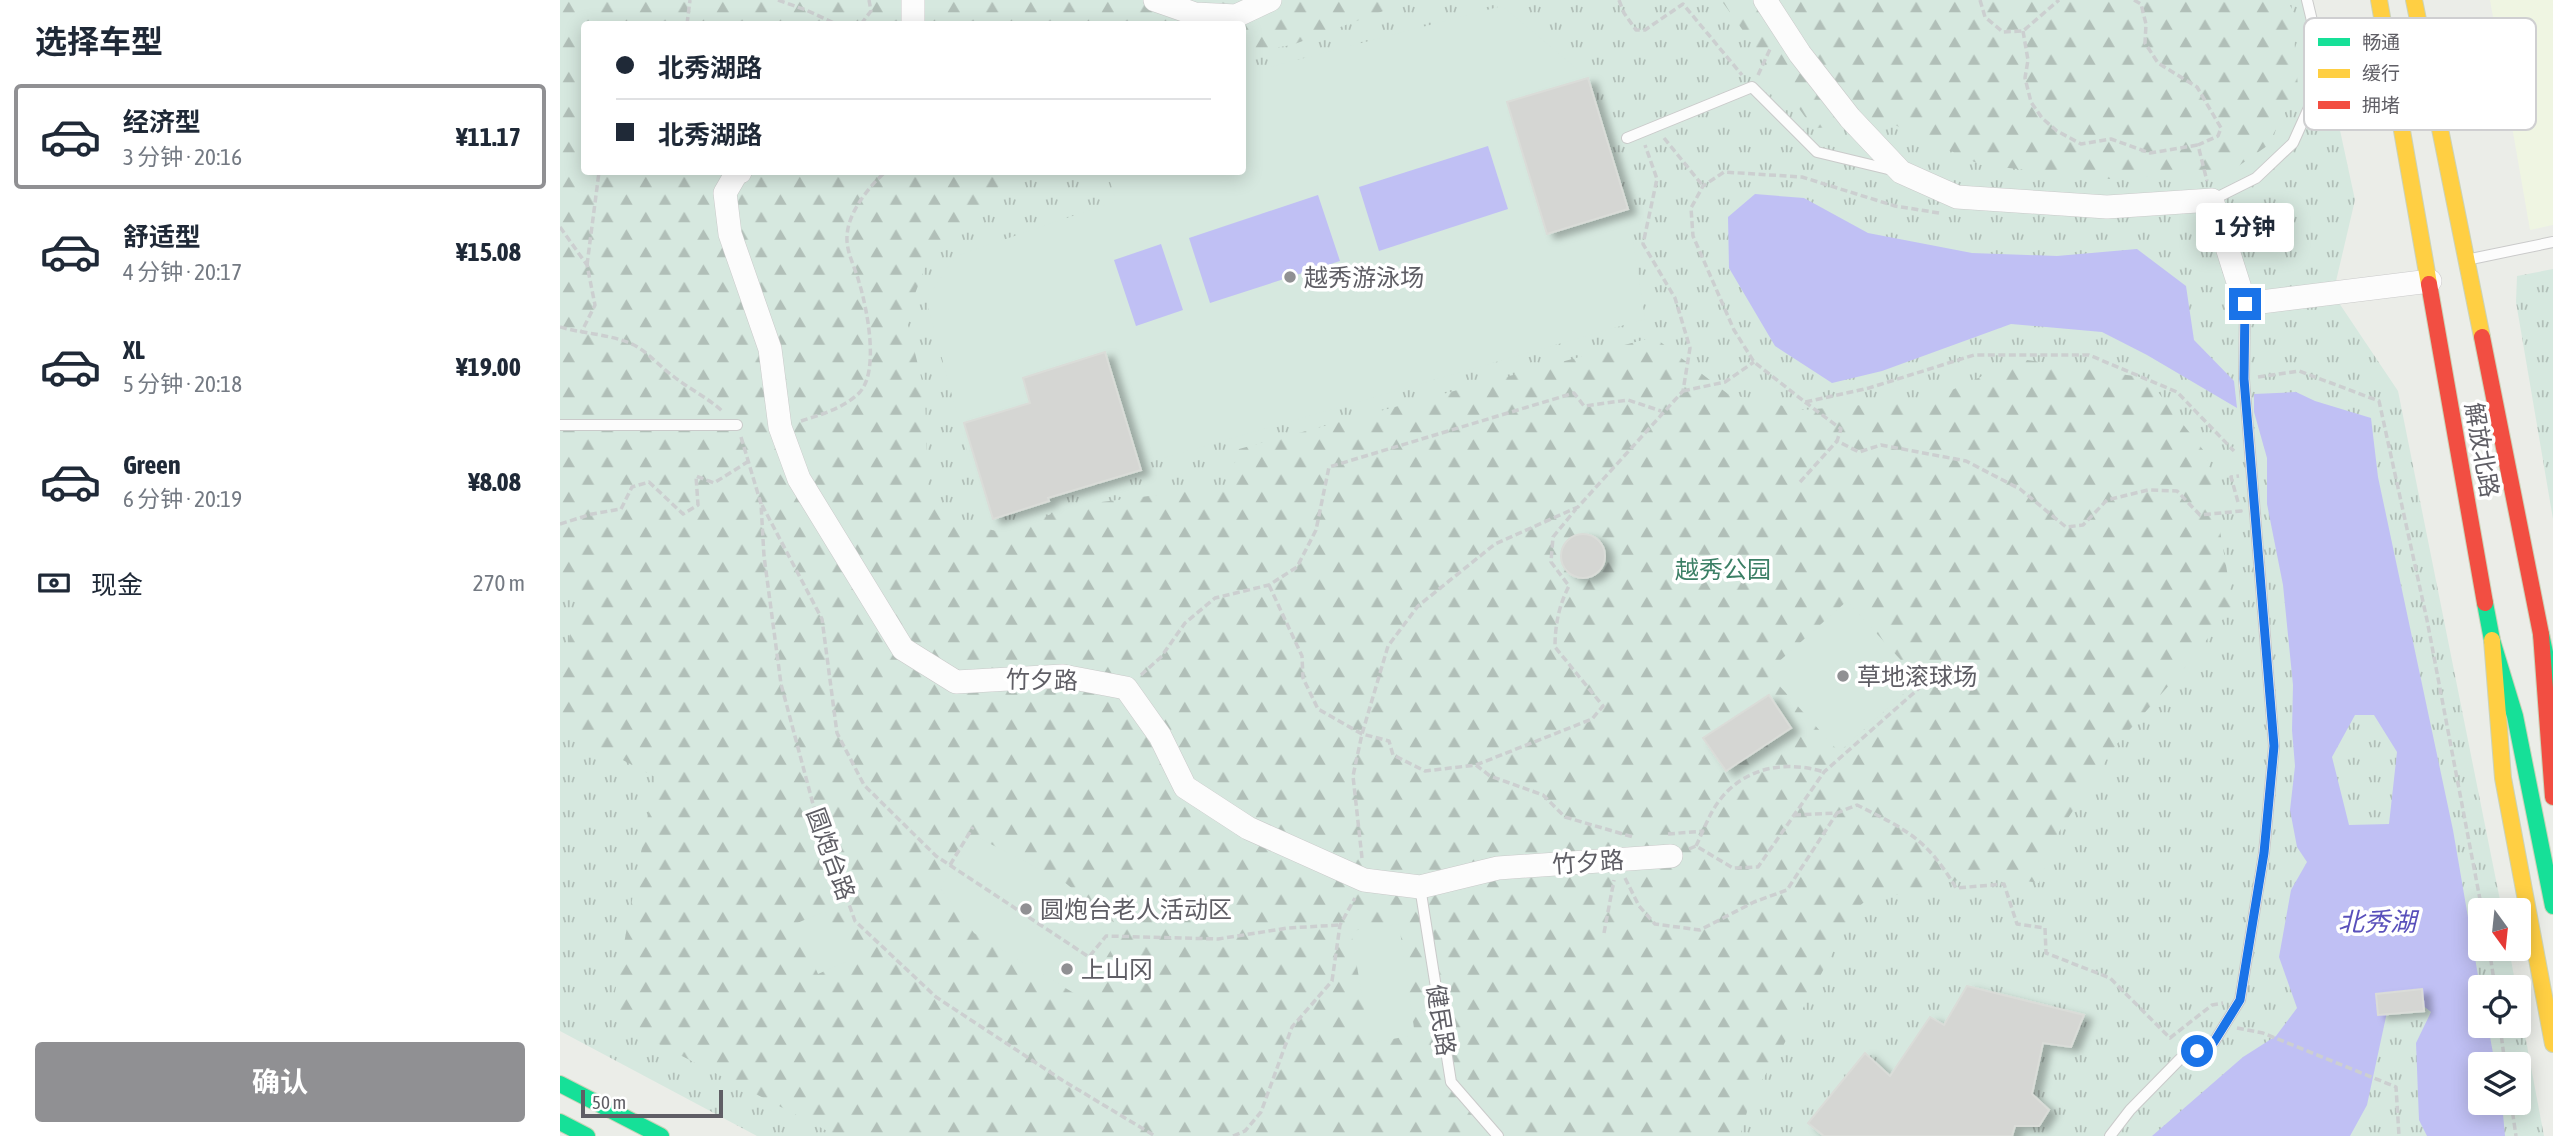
<!DOCTYPE html>
<html lang="zh">
<head>
<meta charset="utf-8">
<style>
	:root { --surface:#fff; --page:#f6f6f7; --text:#1f2937; --muted:#747a83; --line:#e0e1e3; --accent:#909093 }
	body { margin:0; font-family:"Asap Condensed","Noto Sans SC",sans-serif; background:var(--page); color:var(--text); height:100vh; display:flex; flex-direction:column; font-size:26px; white-space:nowrap }
	* { box-sizing:border-box; margin:0 }
	p { font-size:23px; color:var(--muted) }
	.icon { flex:none; width:38px; height:38px; fill:none; stroke:currentColor; stroke-width:2; stroke-linecap:round; stroke-linejoin:round }
	.map { position:relative; flex:1; overflow:hidden }
	.details { display:flex; flex-direction:column; background:var(--surface); width:560px }
	.details>* { flex:none }
	.top-card { position:absolute; left:21px; top:21px; width:665px; height:154px; border-radius:7px; box-shadow:0 4px 18px #0003; display:grid; align-content:center; height:154px; padding:0 35px; background:var(--surface) }
	.needle { width:46px; rotate:165deg }
	.buttons { position:absolute; left:1908px; top:898px; display:grid; gap:14px }
	.buttons a { display:grid; place-items:center; width:63px; height:63px; border-radius:7px; background:var(--surface); box-shadow:0 4px 18px #0003; font-size:35px }
	.scale { position:absolute; left:21px; bottom:18px; width:142px; box-sizing:border-box; padding-left:7px; border:4px solid #5f5e65; border-top:0; font-size:19px; line-height:24px; white-space:nowrap; color:#5f5e65; -webkit-text-stroke:5px #fff; paint-order:stroke }
	.end { position:absolute; width:32px; height:32px; margin:-16px; border:9px solid #1a73e8; background:#fff; box-shadow:0 0 0 4px #fff }
	.from { border-radius:50% }
	.bubble { position:absolute; height:49px; border-radius:7px; background:var(--surface); box-shadow:0 4px 18px #0003; font-size:23px; font-weight:700; line-height:49px; text-align:center }
	.top-card b { display:flex; align-items:center; gap:24px; height:66px; font-size:26px }
	.top-card b+b { border-top:2px solid var(--line) }
	.top-card i { width:18px; height:18px; background:var(--text) }
	ul { padding:0; list-style:none }
	li { display:flex; align-items:center; gap:21px; height:105px; margin:0 14px 10px; padding:0 21px; border:4px solid transparent; border-radius:7px }
	li div { flex:1 }
	li b { display:block; font-size:26px }
	li em { font-style:normal; font-weight:700 }
	li.active { border-color:var(--accent) }
	li>.icon { width:63px; height:63px; stroke-width:1.5 }
	h2 { padding:0 35px; font-size:32px; line-height:84px }
	.pay { display:flex; align-items:center; gap:18px; height:77px; padding:0 35px; font-size:26px }
	.pay p { margin-inline-start:auto }
	.primary-button { display:flex; gap:14px; margin-top:auto; padding:14px 35px }
	.primary-button a { flex:1; height:80px; border-radius:7px; background:var(--accent); color:#fff; font-size:28px; font-weight:700; line-height:80px; text-align:center }
	main { display:flex; flex:1; min-height:0 }
	.map>svg:first-child { display:block }
</style>
</head>
<body>
<main>
<section class="details">
<h2>选择车型</h2>
<ul>
<li class="active"><svg class="icon" aria-label="car" viewBox="0 0 24 24"><path d="M5 17H2v-5l4-1 3-4h7l3 4 3 1v5h-3M9 17h6M6 11h13"/><circle cx="7" cy="17" r="2"/><circle cx="17" cy="17" r="2"/></svg><div><b>经济型</b><p>3 分钟 · 20:16</p></div><em>¥11.17</em></li>
<li><svg class="icon" aria-label="car" viewBox="0 0 24 24"><path d="M5 17H2v-5l4-1 3-4h7l3 4 3 1v5h-3M9 17h6M6 11h13"/><circle cx="7" cy="17" r="2"/><circle cx="17" cy="17" r="2"/></svg><div><b>舒适型</b><p>4 分钟 · 20:17</p></div><em>¥15.08</em></li>
<li><svg class="icon" aria-label="car" viewBox="0 0 24 24"><path d="M5 17H2v-5l4-1 3-4h7l3 4 3 1v5h-3M9 17h6M6 11h13"/><circle cx="7" cy="17" r="2"/><circle cx="17" cy="17" r="2"/></svg><div><b>XL</b><p>5 分钟 · 20:18</p></div><em>¥19.00</em></li>
<li><svg class="icon" aria-label="car" viewBox="0 0 24 24"><path d="M5 17H2v-5l4-1 3-4h7l3 4 3 1v5h-3M9 17h6M6 11h13"/><circle cx="7" cy="17" r="2"/><circle cx="17" cy="17" r="2"/></svg><div><b>Green</b><p>6 分钟 · 20:19</p></div><em>¥8.08</em></li>
</ul>
<div class="pay"><svg class="icon" aria-label="cash" viewBox="0 0 24 24"><path d="M3 7h18v10H3z"/><circle cx="12" cy="12" r="2"/></svg>现金<p>270 m</p></div>
<div class="primary-button"><a>确认</a></div>
</section>
<div class="map">
<svg width="1993" height="1136" viewBox="0 0 1993 1136">
	<defs>
		<pattern id="grass-tufts" width="24" height="20" patternUnits="userSpaceOnUse" patternTransform="scale(1.75)"><rect width="24" height="20" fill="#d6e8df"/><path d="M3 7l-1-3M5 7V3M7 7l1-3M15 17l-1-3M17 17v-4M19 17l1-3" fill="none" stroke="#b1bfb8"/></pattern>
		<pattern id="forest-firs" width="22" height="20" patternUnits="userSpaceOnUse" patternTransform="scale(1.75)"><rect width="22" height="20" fill="#d6e8df"/><path d="M5 1l3.5 6h-7zM16 11l3.5 6h-7z" fill="#b1bfb8"/></pattern>
		<filter id="shadow"><feDropShadow dx="8" dy="4.5" stdDeviation="3.5" flood-color="#0004"/></filter>
	</defs>
	<rect width="100%" height="100%" fill="#ebede8"/>
	<polygon fill="#eff5e2" points="1930,0 1993,0 1993,225 1970,230"/>
	<g fill="url(#grass-tufts)" fill-rule="evenodd">
		<path d="M0,0H1752L1795,200L1773,294L1838,391L1942,910H1920V948L1949,949L1956,987H1920V1026H1958V998L1984,1136H197L0,1031ZM24,24H682V172H24ZM1920,1064H1958V1102H1920Z"/>
		<polygon points="1993,269 1993,519 1956,302 1957,276"/>
	</g>
	<g fill="url(#forest-firs)">
		<polygon points="0,0 853,0 732,45 683,53 682,24 24,24 24,172 451,172 430,197 368,260 346,317 365,393 368,496 395,522 446,533 510,506 668,486 679,449 1094,337 1168,394 1243,410 1372,399 1460,359 1587,378 1647,455 1673,606 1627,665 1556,745 1497,835 1479,883 1423,874 1303,903 1295,910 1223,1046 1191,1098 1180,1136 277,1136 50,1019 95,777 0,727 0,684 18,597 0,591"/>
		<polygon points="1161,0 1727,0 1732,9 1738,88 1707,146 1670,172 1550,179 1421,165 1335,125 1253,128"/>
	</g>
	<g fill="#d6e8df">
		<polygon points="942,6 1028,78 1068,209 1085,319 423,510 366,299 396,256 556,201 547,172 682,172 683,74"/>
		<polygon points="1287,601 1359,680 1279,752 1207,672"/>
		<polygon points="413,835 503,881 563,930 522,998 414,933 380,888"/>
		<polygon points="265,911 288,961 258,974 235,924"/>
		<polygon points="839,924 855,1035 810,1043 791,931"/>
	</g>
	<g fill="#c0c0f4" fill-rule="evenodd">
		<polygon points="928,146 948,209 819,251 799,187"/>
		<polygon points="1195,194 1244,198 1308,233 1412,253 1497,256 1577,249 1626,286 1634,340 1674,381 1677,408 1587,355 1542,332 1451,324 1322,371 1272,383 1215,346 1169,268 1168,217"/>
		<polygon points="758,195 780,261 650,303 629,238"/>
		<polygon points="601,244 623,310 576,326 554,260"/>
		<path d="M1736,392L1755,401L1811,418L1818,477L1893,830L1920,987V1026H1928L1935,1064H1920V1102L1942,1103L1945,1136H1867L1859,1120L1856,1043L1871,1012L1861,1004L1827,1012L1807,1105L1790,1136H1592L1683,1057L1716,1036L1737,1008L1719,957L1731,890L1747,862L1737,847L1730,810L1735,766L1732,730L1733,685L1723,585L1707,504V458L1694,412V394ZM1795,715H1814L1837,752L1829,824L1789,825L1772,757Z"/>
	</g>
	<g fill="#d5d6d3" stroke="#dadcd8" stroke-width="2" filter="url(#shadow)">
		<polygon points="1028,78 1068,209 987,234 947,102"/>
		<polygon points="545,352 581,470 488,498 489,501 433,519 404,423 470,403 463,378"/>
		<circle cx="1023" cy="556" r="22"/>
		<polygon points="1209,695 1231,728 1166,771 1143,738"/>
		<polygon points="1407,986 1524,1015 1511,1047 1483,1043 1472,1094 1489,1110 1479,1126 1455,1126 1452,1136 1264,1136 1248,1123 1305,1053 1330,1076 1370,1017 1384,1025"/>
		<polygon points="1862,989 1864,1011 1818,1015 1816,994"/>
	</g>
	<g fill="none" stroke-linecap="round" stroke-linejoin="round">
		<defs>
			<g id="lane">
				<polyline points="1067,138 1192,87 1257,152 1332,170"/>
				<polyline points="1652,200 1696,178 1733,143 1756,92 1753,25 1747,0"/>
				<polyline points="1911,259 1993,242"/>
				<polyline points="0,425 177,425"/>
				<polyline points="860,887 891,1082 938,1136"/>
				<polyline points="1550,1136 1570,1110 1620,1059 1654,1042 1680,1000 1704,853 1714,746 1684,379 1685,304"/>
			</g>
			<g id="street">
				<polyline points="353,0 353,24"/>
				<polyline points="595,0 635,14 676,16 710,0"/>
				<polyline points="1205,0 1240,54 1290,118 1341,172 1397,197 1547,207 1652,200 1685,304 1870,281"/>
				<polyline points="180,172 176,174 165,193 170,234 210,349 220,427 239,479 343,649 396,682 503,676 566,688 600,736 625,787 688,828 804,880 860,887 938,868 1111,856"/>
			</g>
			<g id="fast">
				<polyline points="1925,603 1932,640 1955,716 1993,906"/>
				<polyline points="1981,634 1993,690"/>
				<polyline points="0,1084 101,1136"/>
				<polyline points="0,1122 27,1136"/>
			</g>
			<g id="slow">
				<polyline points="1819,0 1869,284"/>
				<polyline points="1854,0 1922,337"/>
				<polyline points="1932,640 1943,778 1993,1044"/>
			</g>
			<g id="jam">
				<polyline points="1869,284 1925,603"/>
				<polyline points="1922,337 1981,634 1993,797"/>
			</g>
		</defs>
		<use href="#lane" stroke="#cacaca" stroke-width="12"/>
		<use href="#street" stroke="#cacaca" stroke-width="24"/>
		<use href="#fast" stroke="#cbd3b8" stroke-width="18"/>
		<use href="#slow" stroke="#cbd3b8" stroke-width="18"/>
		<use href="#jam" stroke="#cbd3b8" stroke-width="18"/>
		<g stroke="#cccfd0" stroke-width="3.5" stroke-dasharray="7 3.5" stroke-linecap="butt">
			<polyline points="218,0 246,10 276,24"/>
			<polyline points="1059,0 1064,13 1076,30 1085,30 1123,4 1182,75"/>
			<polyline points="1420,0 1425,17 1443,32 1463,31 1499,0"/>
			<polyline points="1574,0 1581,4 1586,24 1585,43 1598,63 1637,87 1661,128 1658,136 1638,145 1647,181"/>
			<polyline points="127,24 130,0"/>
			<polyline points="301,24 311,11 309,0"/>
			<polyline points="1463,31 1468,60 1465,78 1471,102 1482,118 1497,131 1521,144 1551,139 1590,153 1638,145"/>
			<polyline points="1198,75 1211,47"/>
			<polyline points="1104,138 1143,186"/>
			<polyline points="1379,213 1335,206 1242,177 1164,172 1143,186 1131,208 1133,236 1174,330 1194,362 1245,402 1309,388 1414,355 1529,355 1617,392 1674,451"/>
			<polyline points="0,227 27,265 35,305 21,333"/>
			<polyline points="27,265 39,172"/>
			<path d="M0,327C24,334 51,334 74,345C88,352 100,367 113,376C129,389 147,397 162,411"/>
			<polyline points="1698,377 1739,371 1819,401 1867,620 1922,910"/>
			<polyline points="1123,391 1165,382 1194,362"/>
			<polyline points="1245,402 1281,429 1277,441 1299,452 1321,445 1406,461 1460,489 1506,527 1523,525 1547,500 1588,490 1617,491 1640,515 1681,511 1680,509"/>
			<path d="M241,421C260,415 284,408 299,393C320,372 307,308 299,282C295,267 286,252 287,236C288,212 309,187 325,172"/>
			<polyline points="181,437 201,504 204,556 221,684 253,804 295,921 376,997 502,1080 595,1136"/>
			<polyline points="1240,482 1277,441"/>
			<polyline points="1678,502 1671,477 1679,476"/>
			<polyline points="202,505 262,619 277,733 304,785 376,856 529,957 546,936 658,939 728,928 780,925"/>
			<polyline points="0,524 32,514 61,509 72,487 89,482 123,514 138,505 136,476 154,483 189,461"/>
			<path d="M709,585L742,656L743,678L758,709L802,734L829,741L833,755L865,771L916,765L1032,719L1043,706L995,647C995,625 999,605 1009,586L991,562L993,537L1016,509"/>
			<polyline points="581,675 601,657 625,623 655,598 709,585 737,567 756,530 769,467 1014,393 1024,406 1068,400 1101,411"/>
			<polyline points="916,765 930,776 983,795 1005,817 1073,837"/>
			<path d="M1234,815L1277,813L1297,805C1347,830 1367,839 1396,888L1444,884L1457,924L1485,928L1486,953L1550,978L1610,1038L1652,1005L1663,1003"/>
			<polyline points="1108,834 1144,831"/>
			<path d="M1136,846C1143,832 1149,814 1159,801C1184,767 1226,760 1264,772"/>
			<polyline points="1129,849 1136,846 1173,868 1198,867 1264,772 1373,676"/>
			<polyline points="802,858 793,776 802,734 828,646 858,606 935,544 1018,507 1123,391 1130,348 1115,298 1083,244 1097,179 1085,145"/>
			<polyline points="390,865 413,827"/>
			<polyline points="1065,878 1079,906 1095,924 1140,930 1194,902 1227,890 1277,813"/>
			<polyline points="1044,933 1054,880"/>
			<polyline points="1929,948 1935,987"/>
			<polyline points="1940,1026 1945,1064"/>
			<polyline points="1677,1028 1703,1033 1836,1087 1839,1136"/>
			<polyline points="1951,1102 1956,1136"/>
			<polyline points="673,1136 685,1131 701,1112 732,1027 772,981 780,925 795,898"/>
		</g>
		<use href="#lane" stroke="#fcfcfc" stroke-width="10"/>
		<use href="#street" stroke="#fcfcfc" stroke-width="23"/>
		<use href="#fast" stroke="#16e098" stroke-width="16"/>
		<use href="#slow" stroke="#ffcf43" stroke-width="16"/>
		<use href="#jam" stroke="#f24e42" stroke-width="16"/>
	</g>
	<g fill="none" stroke-linecap="round" stroke-linejoin="round">
		<polyline stroke="#1a73e8" stroke-width="9" points="1637,1051 1654,1042 1680,1000 1704,853 1714,746 1684,379 1685,304"/>
	</g>
	<g fill="#909093" stroke="#fff" stroke-width="2.5">
		<circle cx="730" cy="277" r="7"/>
		<circle cx="1283" cy="676" r="7"/>
		<circle cx="466" cy="909" r="7"/>
		<circle cx="507" cy="969" r="7"/>
	</g>
	<g text-anchor="middle" dominant-baseline="central" stroke-width="7" stroke-linejoin="round" paint-order="stroke">
		<g font-size="24" fill="#5f5e65" stroke="#fff" text-anchor="start">
			<text x="744" y="277">越秀游泳场</text>
			<text x="1297" y="676">草地滚球场</text>
			<text x="480" y="909">圆炮台老人活动区</text>
			<text x="521" y="969">上山冈</text>
		</g>
		<g font-size="24" fill="#5f5e65" stroke="#fff">
			<text transform="translate(1922 450) rotate(80)">解放北路</text>
			<text transform="translate(482 680) rotate(1)">竹夕路</text>
			<text transform="translate(271 854) rotate(70)">圆炮台路</text>
			<text transform="translate(1028 862) rotate(-4)">竹夕路</text>
			<text transform="translate(881 1020) rotate(81)">健民路</text>
		</g>
		<g font-size="24" fill="#3b7f65" stroke="#fff">
			<text x="1163" y="569">越秀公园</text>
		</g>
		<g font-size="26" font-style="italic" fill="#5950bb" stroke="#fff">
			<text x="1817" y="922">北秀湖</text>
		</g>
	</g>
	<rect x="1744" y="18" width="232" height="112" rx="10" fill="#fff" stroke="#cfcfd1" stroke-width="2"/>
	<rect x="1758" y="38" width="32" height="8" fill="#16e098"/>
	<rect x="1758" y="69" width="32" height="9" fill="#ffcf43"/>
	<rect x="1758" y="101" width="32" height="8" fill="#f24e42"/>
	<g font-size="19" fill="#5f5e65">
		<text x="1802" y="49">畅通</text>
		<text x="1802" y="80">缓行</text>
		<text x="1802" y="112">拥堵</text>
	</g>
</svg>
<div class="buttons">
<a><svg class="needle" viewBox="-14 -14 28 28"><path d="M0-13l5 13h-10z" fill="#e53935"/><path d="M0 13l5-13h-10z" fill="#747a83"/></svg></a>
<a><svg class="icon" aria-label="locate" viewBox="0 0 24 24"><circle cx="12" cy="12" r="6"/><path d="M12 2v4M12 18v4M2 12h4M18 12h4"/></svg></a>
<a><svg class="icon" aria-label="layers" viewBox="0 0 24 24"><path d="M12 4l9 5-9 5-9-5zM3 14l9 5 9-5"/></svg></a>
</div>
<div class="scale">50 m</div>
<i class="end from" style="left:1637px;top:1051px"></i>
<i class="end" style="left:1685px;top:304px"></i>
<div class="bubble" style="left:1636px;top:203px;width:98px">1 分钟</div>
<div class="top-card">
<b><i class="from"></i>北秀湖路</b>
<b><i></i>北秀湖路</b>
</div>
</div>
</main>
</body>
</html>
